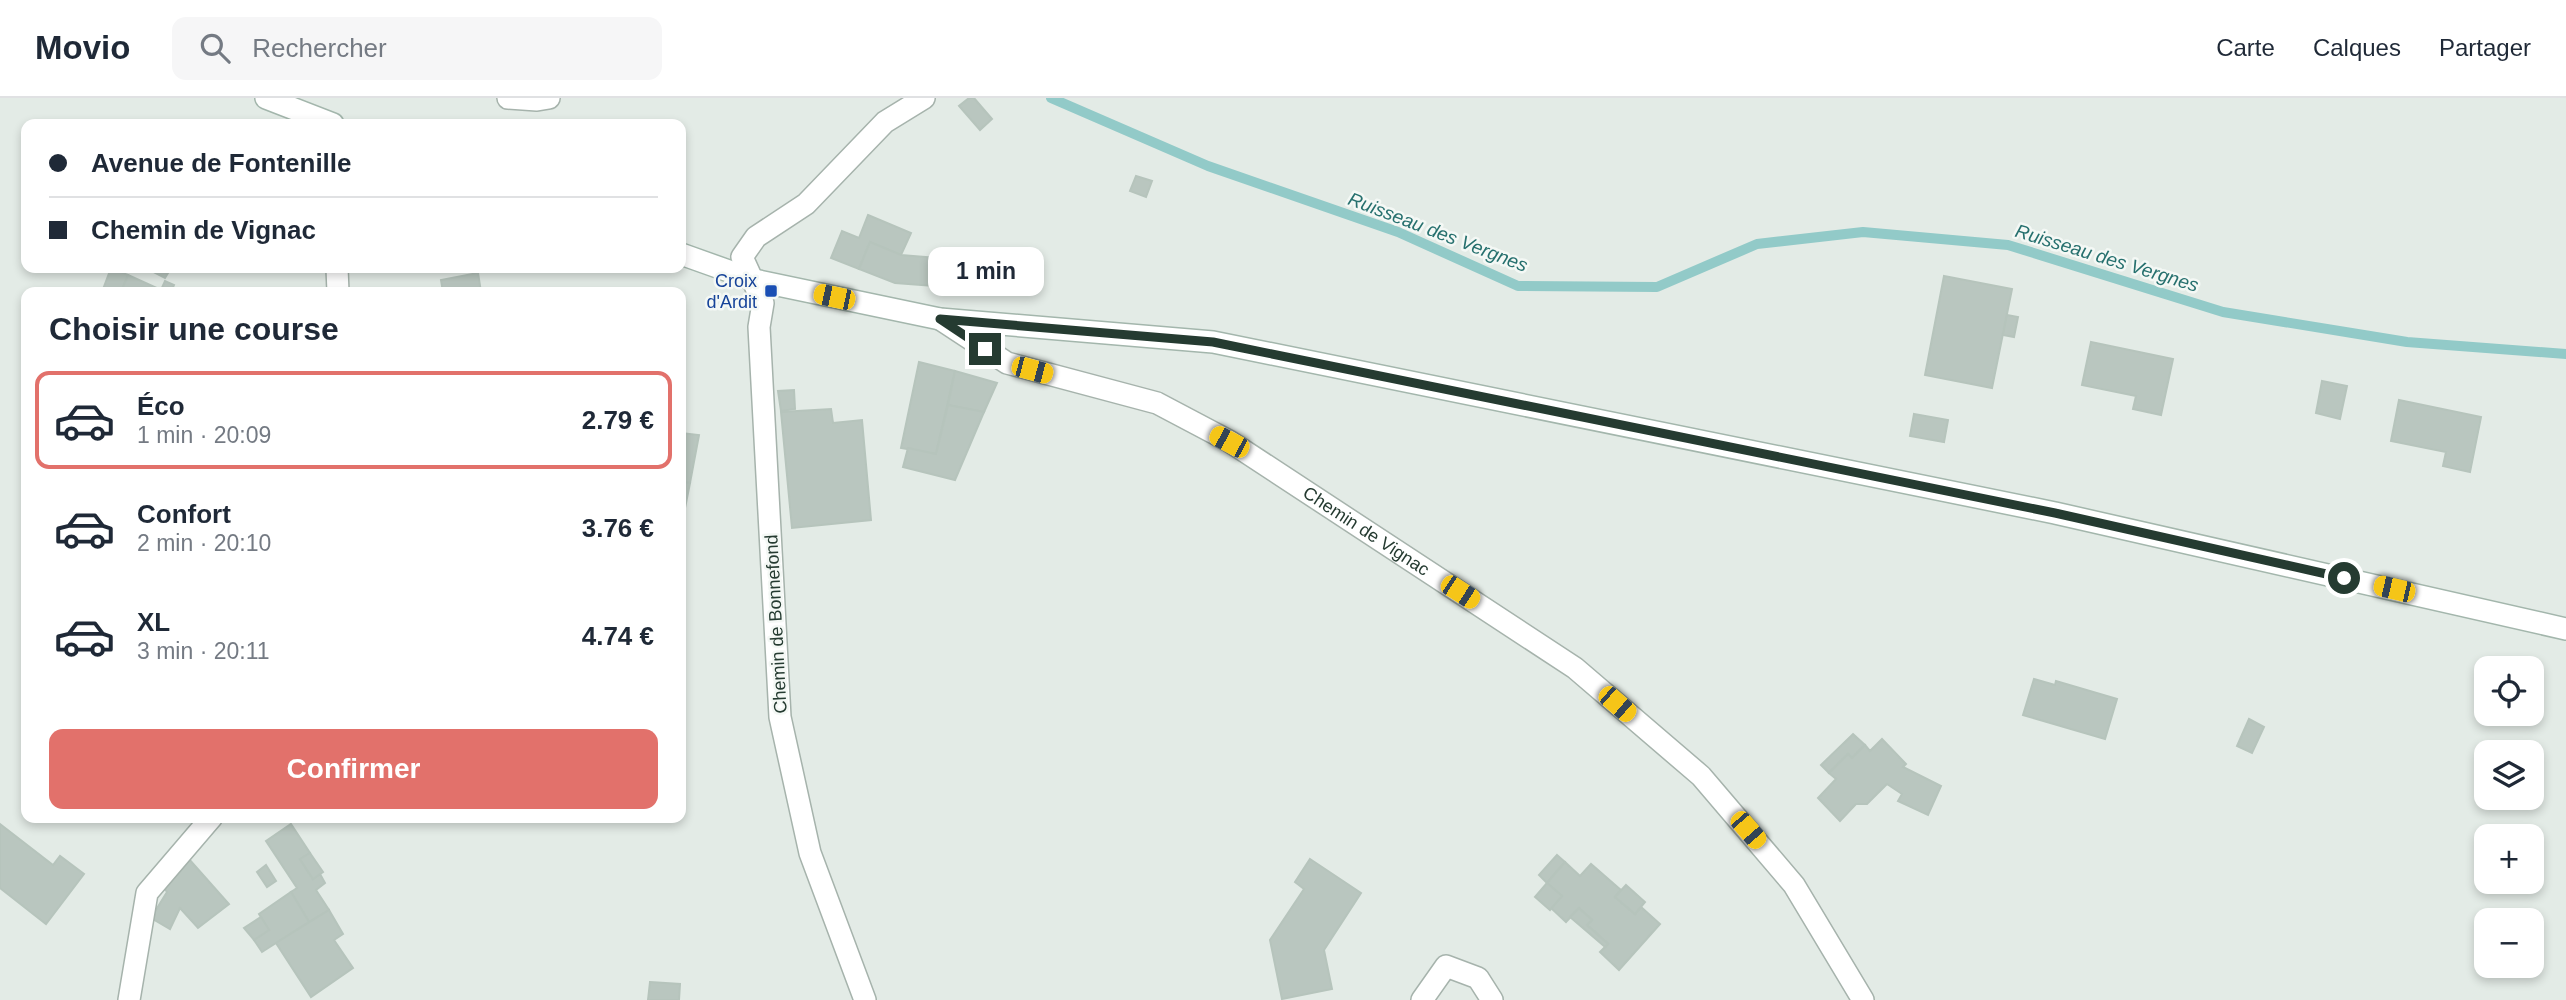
<!DOCTYPE html>
<html lang="fr">
<head>
<meta charset="utf-8">
<style>
	:root { --surface:#fff; --page:#f6f6f7; --text:#1f2937; --muted:#747a83; --line:#e0e1e3; --accent:#e2716b }
	body { margin:0; font-family:Arial,sans-serif; background:var(--page); color:var(--text); height:100vh; display:flex; flex-direction:column; font-size:26px; white-space:nowrap }
	* { box-sizing:border-box; margin:0 }
	p { font-size:23px; color:var(--muted) }
	.icon { flex:none; width:38px; height:38px; fill:none; stroke:currentColor; stroke-width:2; stroke-linecap:round; stroke-linejoin:round }
	.map { position:relative; flex:1; overflow:hidden }
	.details { position:absolute; left:21px; top:189px; width:665px; height:536px; display:flex; flex-direction:column; background:var(--surface); border-radius:14px; box-shadow:0 4px 10px #0003 }
	.details>* { flex:none }
	.guide { position:absolute; left:21px; top:21px; width:665px; height:154px; border-radius:14px; box-shadow:0 4px 10px #0003; display:grid; align-content:center; height:154px; padding:0 28px; background:var(--surface) }
	.controls { position:absolute; left:2474px; top:558px; display:grid; gap:14px }
	.controls a { display:grid; place-items:center; width:70px; height:70px; border-radius:14px; background:var(--surface); box-shadow:0 4px 10px #0003; font-size:35px }
	.end { position:absolute; width:32px; height:32px; margin:-16px; border:9px solid #253b31; background:#fff; box-shadow:0 0 0 4px #fff }
	.from { border-radius:50% }
	.bubble { position:absolute; height:49px; border-radius:14px; background:var(--surface); box-shadow:0 4px 10px #0003; font-size:23px; font-weight:800; line-height:49px; text-align:center }
	.car { position:absolute; width:21px; height:42px; margin:-21px -10px; border-radius:9px; box-shadow:0 0 5px 2px #0007; background:linear-gradient(#f5c518 24%,#345 0 40%,#f5c518 0 76%,#345 0 86%,#f5c518 0) }
	.guide b { display:flex; align-items:center; gap:24px; height:66px; font-size:26px }
	.guide b+b { border-top:2px solid var(--line) }
	.guide i { width:18px; height:18px; background:var(--text) }
	ul { padding:0; list-style:none }
	li { display:flex; align-items:center; gap:21px; height:98px; margin:0 14px 10px; padding:0 14px; border:4px solid transparent; border-radius:14px }
	li div { flex:1 }
	li b { display:block; font-size:26px }
	li em { font-style:normal; font-weight:800 }
	li.on { border-color:var(--accent) }
	li>.icon { width:63px; height:63px; stroke-width:1.5 }
	h2 { padding:0 28px; font-size:32px; line-height:84px }
	.cta { display:flex; gap:14px; margin-top:auto; padding:14px 28px }
	.cta a { flex:1; height:80px; border-radius:14px; background:var(--accent); color:#fff; font-size:28px; font-weight:800; line-height:80px; text-align:center }
	header { display:flex; align-items:center; gap:42px; box-sizing:border-box; height:98px; padding:0 35px; background:var(--surface); border-bottom:2px solid var(--line) }
	header strong { font-size:33px }
	nav { display:flex; gap:38px; margin-inline-start:auto; font-size:24px }
	.search { width:490px; height:63px; background:var(--page); display:flex; align-items:center; gap:18px; box-sizing:border-box; padding:0 24px; border-radius:14px; color:var(--muted); font-size:26px }
	.map>svg:first-child { display:block }
</style>
</head>
<body>
<header>
<strong>Movio</strong>
<div class="search"><svg class="icon" aria-label="search" viewBox="0 0 24 24"><circle cx="10" cy="10" r="6"/><path d="M15 15l6 6"/></svg>Rechercher</div>
<nav><a>Carte</a><a>Calques</a><a>Partager</a></nav>
</header>
<div class="map">
<svg width="2566" height="902" viewBox="0 0 2566 902">
	<rect width="100%" height="100%" fill="#e3ebe6"/>
	<g fill="none" stroke-linecap="round" stroke-linejoin="round">
		<polyline stroke="#92cac8" stroke-width="10" points="1051,0 1208,68 1398,134 1518,188 1657,189 1757,146 1863,134 2008,147 2223,214 2407,244 2566,256"/>
	</g>
	<g fill="#b9c6bf" stroke="#b6c4bc" stroke-width="2">
		<polygon points="969,0 974,0 992,21 980,32 959,8"/>
		<polygon points="1136,78 1152,83 1146,99 1130,93"/>
		<polygon points="868,117 911,135 901,157 870,144 859,171 831,160 842,133 859,140"/>
		<polygon points="870,144 901,157 949,161 947,189 895,185 859,171"/>
		<polygon points="111,170 128,177 121,194 102,194"/>
		<polygon points="146,170 171,170 165,180"/>
		<polygon points="478,175 481,194 443,194 441,182"/>
		<polygon points="128,177 161,192 165,183 174,187 171,194 121,194"/>
		<polygon points="1944,178 2012,191 1992,290 1925,277"/>
		<polygon points="2007,217 2018,219 2014,239 2003,237"/>
		<polygon points="2091,244 2173,261 2161,317 2133,311 2136,298 2082,287"/>
		<polygon points="919,264 955,273 936,356 901,350"/>
		<polygon points="955,273 997,285 984,314 948,307"/>
		<polygon points="2322,283 2347,288 2340,321 2316,315"/>
		<polygon points="794,292 795,311 781,313 778,293"/>
		<polygon points="2399,302 2481,319 2470,374 2443,368 2446,354 2391,343"/>
		<polygon points="948,307 984,314 955,382 903,369 908,350 936,356"/>
		<polygon points="831,311 833,325 862,322 871,422 792,430 781,314"/>
		<polygon points="1914,316 1948,322 1944,344 1910,338"/>
		<polygon points="681,335 699,337 690,385 681,384"/>
		<polygon points="681,384 690,385 685,410 681,409"/>
		<polygon points="2034,581 2055,587 2056,583 2117,601 2105,641 2023,617"/>
		<polygon points="2249,621 2264,629 2252,655 2237,648"/>
		<polygon points="1853,636 1865,647 1852,660 1848,656 1829,675 1821,667"/>
		<polygon points="1882,641 1906,666 1903,669 1941,688 1928,717 1898,703 1902,696 1887,686 1867,706 1856,706 1840,723 1818,700 1836,681 1829,675 1848,656 1852,660 1865,647 1870,653"/>
		<polygon points="0,726 53,767 60,758 84,776 46,826 0,790"/>
		<polygon points="291,726 310,755 300,761 313,781 320,776 325,785 316,792 329,812 309,824 291,794 297,790 266,743"/>
		<polygon points="310,755 323,774 313,781 300,761"/>
		<polygon points="1557,757 1565,764 1547,785 1539,777"/>
		<polygon points="188,760 229,806 198,830 180,810 170,831 151,820 167,794 162,787"/>
		<polygon points="1310,761 1361,795 1324,852 1332,891 1282,901 1270,842 1304,791 1295,784"/>
		<polygon points="1565,764 1580,778 1591,766 1621,792 1615,799 1635,816 1641,809 1660,826 1619,872 1600,854 1608,846 1587,827 1592,822 1579,810 1566,824 1551,810 1562,798 1547,785"/>
		<polygon points="266,767 276,783 267,789 257,774"/>
		<polygon points="1547,785 1562,798 1550,812 1535,799"/>
		<polygon points="1626,787 1645,804 1635,816 1615,799"/>
		<polygon points="291,794 309,824 262,854 254,842 269,832 259,816"/>
		<polygon points="1579,810 1592,822 1587,827 1608,846 1605,849 1570,819"/>
		<polygon points="329,812 343,836 334,842 353,870 311,899 276,845"/>
		<polygon points="261,819 269,832 254,842 244,830"/>
		<polygon points="650,884 680,886 679,902 648,902"/>
	</g>
	<g fill="none" stroke-linecap="round" stroke-linejoin="round">
		<defs>
			<polyline id="lane" points="508,0 537,2 549,0"/>
			<g id="street">
				<polyline points="337,170 338,194"/>
				<path id="s1" d="M940,221L1007,265L1157,305L1229,343L1575,570L1701,678L1794,787L1863,902"/>
				<polyline points="129,902 147,795 212,719"/>
				<polyline points="865,902 810,755 780,619 759,229 763,205 742,159 756,139 806,106 885,24 924,0"/>
				<polyline points="1422,902 1446,868 1478,880 1492,902"/>
			</g>
			<g id="secondary">
				<polyline points="266,0 333,26"/>
				<polyline points="681,156 754,182 940,221 1213,244 2055,415 2566,531"/>
			</g>
		</defs>
		<use href="#lane" stroke="#a6b3ac" stroke-width="24"/>
		<use href="#street" stroke="#a6b3ac" stroke-width="24"/>
		<use href="#secondary" stroke="#a3b6ac" stroke-width="24"/>
		<use href="#lane" stroke="#fff" stroke-width="21"/>
		<use href="#street" stroke="#fff" stroke-width="21"/>
		<use href="#secondary" stroke="#fff" stroke-width="21"/>
	</g>
	<g fill="none" stroke-linecap="round" stroke-linejoin="round">
		<polyline stroke="#253b31" stroke-width="9" points="985,251 940,221 1213,244 2055,415 2344,480"/>
	</g>
	<rect fill="#1a4fb4" stroke="#f4f8f5" stroke-width="2.5" x="764" y="186" width="14" height="14" rx="3.5"/>
	<g text-anchor="middle" dominant-baseline="central" stroke-width="5" stroke-linejoin="round" paint-order="stroke">
		<g font-size="18" fill="#164399" stroke="#f4f8f5" text-anchor="end">
			<text x="757" y="183">Croix<tspan x="757" dy="21">d'Ardit</tspan></text>
		</g>
		<g font-size="18" fill="#253b31" stroke="#f4f8f5">
			<text stroke="none"><textPath href="#s1" startOffset="481">Chemin de Vignac</textPath></text>
			<text transform="translate(776 526) rotate(-93)">Chemin de Bonnefond</text>
		</g>
		<g font-size="19" font-style="italic" fill="#26706e" stroke="#f4f8f5">
			<text transform="translate(1438 134) rotate(21)">Ruisseau des Vergnes</text>
			<text transform="translate(2107 160) rotate(17)">Ruisseau des Vergnes</text>
		</g>
	</g>
</svg>
<div class="controls">
<a><svg class="icon" aria-label="locate" viewBox="0 0 24 24"><circle cx="12" cy="12" r="6"/><path d="M12 2v4M12 18v4M2 12h4M18 12h4"/></svg></a>
<a><svg class="icon" aria-label="layers" viewBox="0 0 24 24"><path d="M12 4l9 5-9 5-9-5zM3 14l9 5 9-5"/></svg></a>
<a>+</a>
<a>−</a>
</div>
<i class="end from" style="left:2344px;top:480px"></i>
<i class="end" style="left:985px;top:251px"></i>
<div class="bubble" style="left:928px;top:149px;width:116px">1 min</div>
<i class="car" style="left:834px;top:199px;rotate:282deg"></i>
<i class="car" style="left:1032px;top:272px;rotate:105deg"></i>
<i class="car" style="left:1229px;top:344px;rotate:298deg"></i>
<i class="car" style="left:2394px;top:491px;rotate:283deg"></i>
<i class="car" style="left:1460px;top:494px;rotate:123deg"></i>
<i class="car" style="left:1617px;top:606px;rotate:131deg"></i>
<i class="car" style="left:1748px;top:732px;rotate:139deg"></i>
<div class="guide">
<b><i class="from"></i>Avenue de Fontenille</b>
<b><i></i>Chemin de Vignac</b>
</div>
<section class="details">
<h2>Choisir une course</h2>
<ul>
<li class="on"><svg class="icon" aria-label="car" viewBox="0 0 24 24"><path d="M5 17H2v-5l4-1 3-4h7l3 4 3 1v5h-3M9 17h6M6 11h13"/><circle cx="7" cy="17" r="2"/><circle cx="17" cy="17" r="2"/></svg><div><b>Éco</b><p>1 min · 20:09</p></div><em>2.79 €</em></li>
<li><svg class="icon" aria-label="car" viewBox="0 0 24 24"><path d="M5 17H2v-5l4-1 3-4h7l3 4 3 1v5h-3M9 17h6M6 11h13"/><circle cx="7" cy="17" r="2"/><circle cx="17" cy="17" r="2"/></svg><div><b>Confort</b><p>2 min · 20:10</p></div><em>3.76 €</em></li>
<li><svg class="icon" aria-label="car" viewBox="0 0 24 24"><path d="M5 17H2v-5l4-1 3-4h7l3 4 3 1v5h-3M9 17h6M6 11h13"/><circle cx="7" cy="17" r="2"/><circle cx="17" cy="17" r="2"/></svg><div><b>XL</b><p>3 min · 20:11</p></div><em>4.74 €</em></li>
</ul>
<div class="cta"><a>Confirmer</a></div>
</section>
</div>
</body>
</html>
